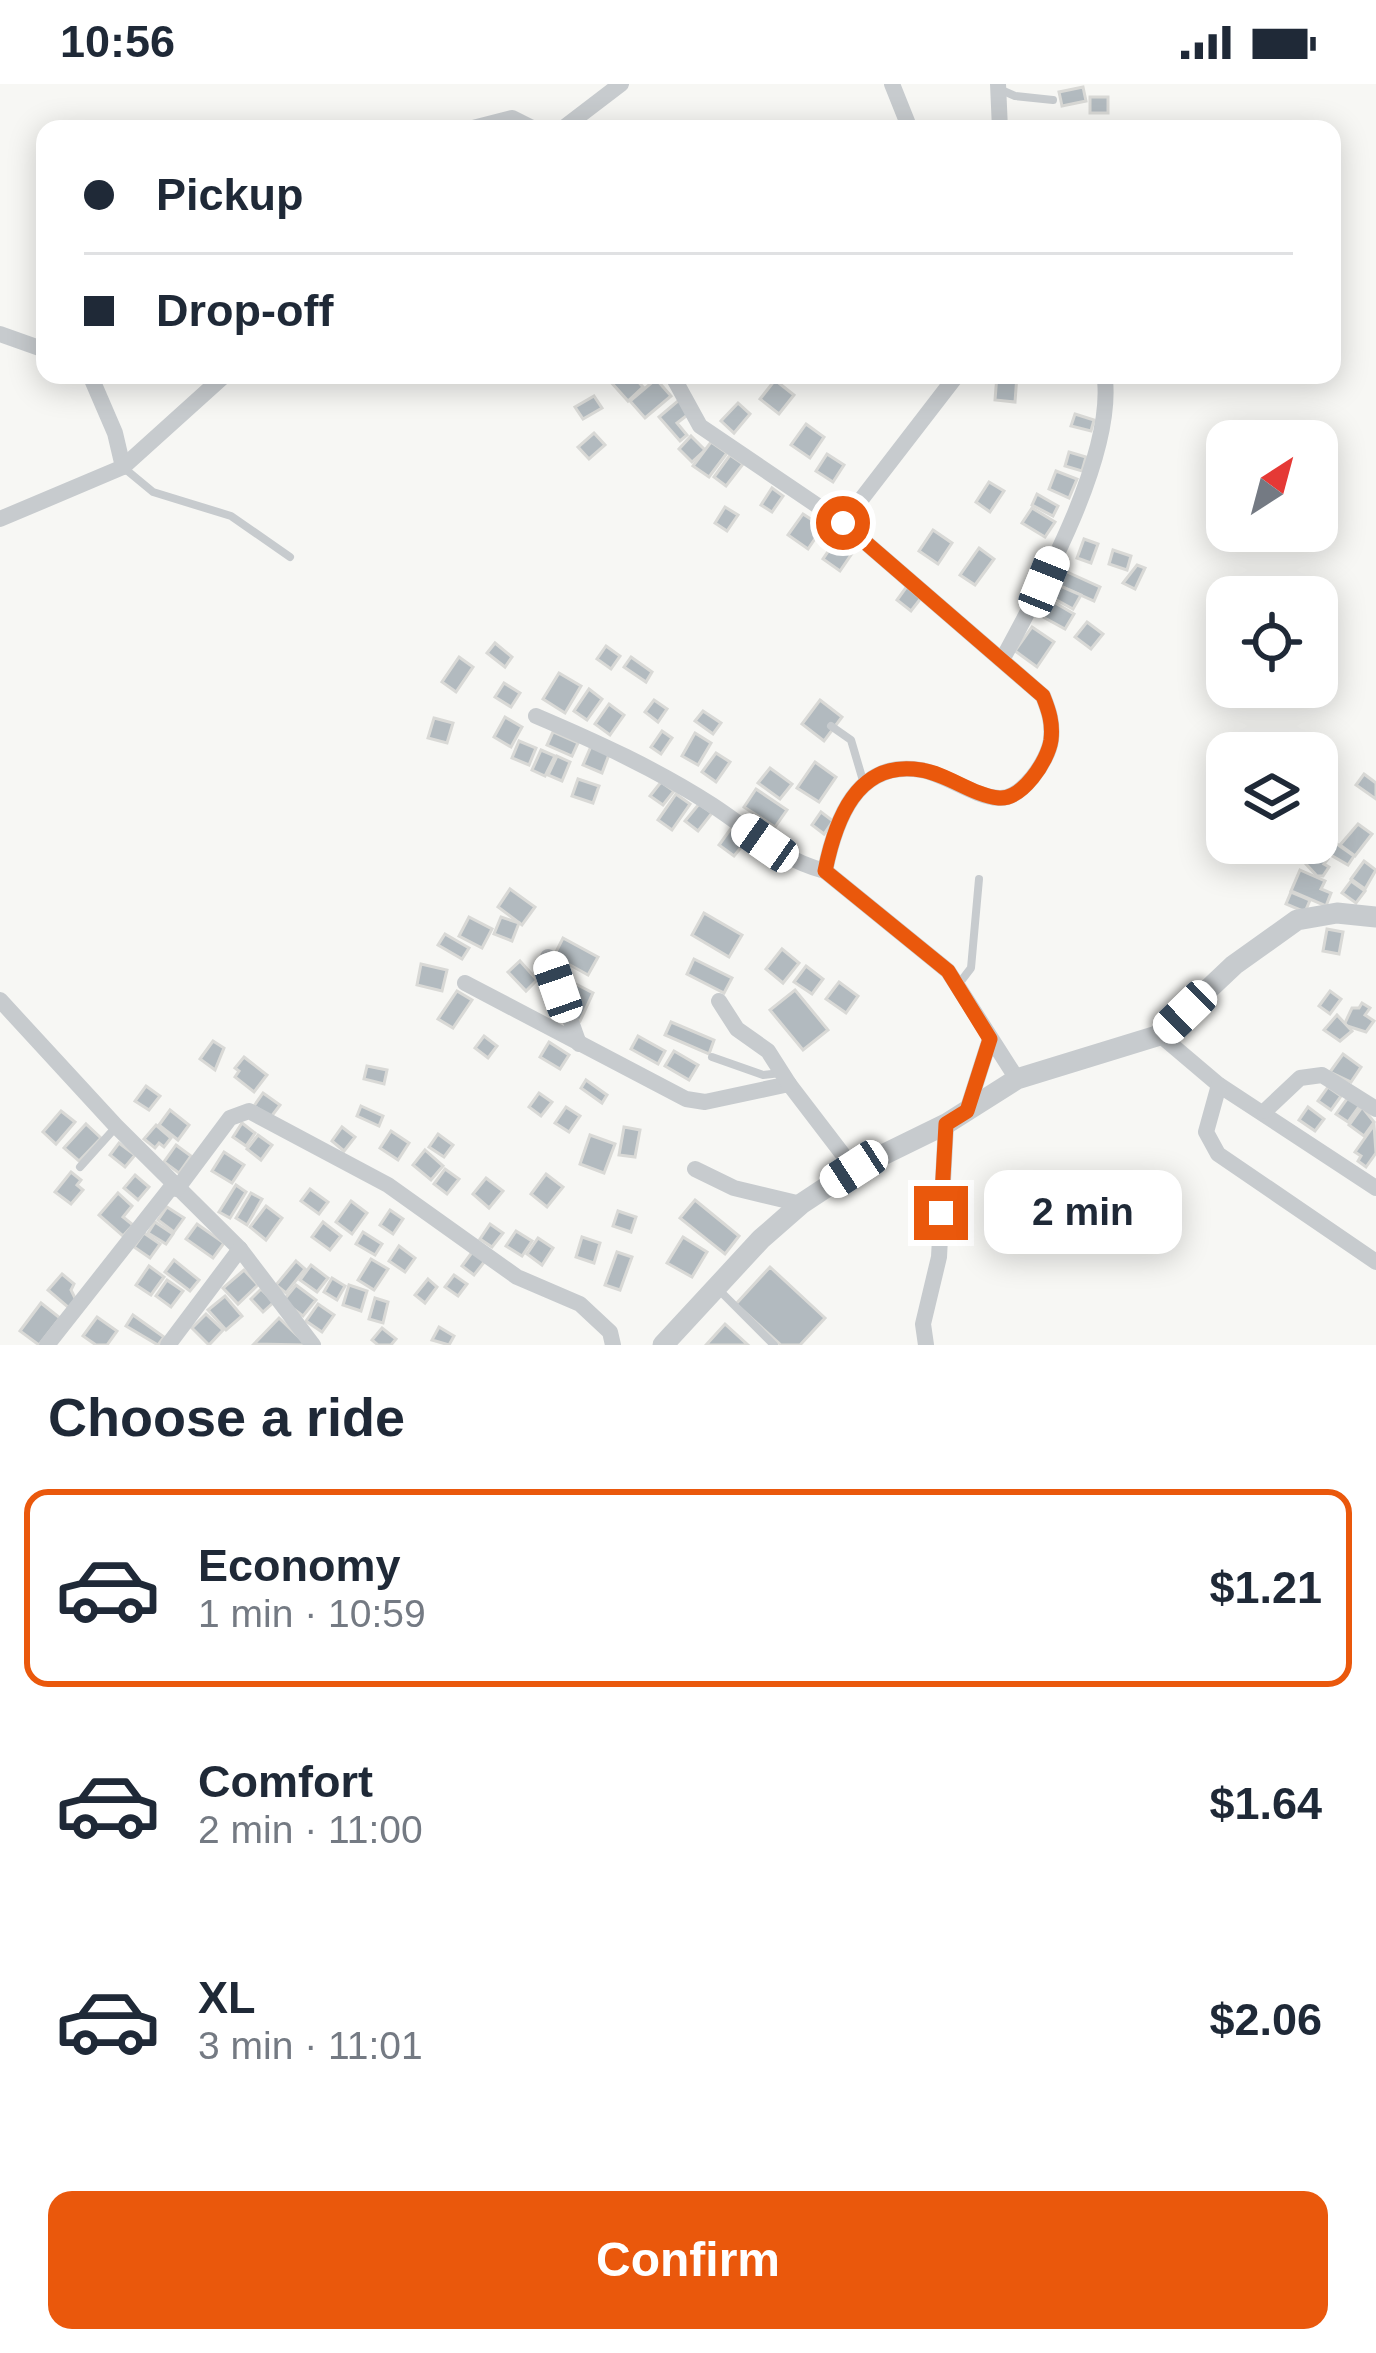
<!DOCTYPE html>
<html lang="en">
<head>
<meta charset="utf-8">
<style>
	:root { --surface:#fff; --page:#f2f2f3; --text:#1f2937; --muted:#747a83; --line:#e0e1e3; --accent:#ea580c }
	body { margin:0; font-family:Arial,sans-serif; background:var(--page); color:var(--text); height:100vh; display:flex; flex-direction:column; font-size:45px; white-space:nowrap }
	* { box-sizing:border-box; margin:0 }
	p { font-size:39px; color:var(--muted) }
	.icon { flex:none; width:66px; height:66px; fill:none; stroke:currentColor; stroke-width:2; stroke-linecap:round; stroke-linejoin:round }
	.map { position:relative; height:1261px; overflow:hidden }
	.drawer { display:flex; flex-direction:column; background:var(--surface); flex:1 }
	.drawer>* { flex:none }
	.banner { position:absolute; left:36px; top:36px; width:1305px; height:264px; border-radius:24px; box-shadow:0 6px 30px #0003; display:grid; align-content:center; height:264px; padding:0 48px; background:var(--surface) }
	.needle { width:78px; rotate:36deg }
	.buttons { position:absolute; left:1206px; top:336px; display:grid; gap:24px }
	.buttons a { display:grid; place-items:center; width:132px; height:132px; border-radius:24px; background:var(--surface); box-shadow:0 6px 30px #0003; font-size:60px }
	.end { position:absolute; width:54px; height:54px; margin:-27px; border:15px solid #ea580c; background:#fff; box-shadow:0 0 0 6px #fff }
	.from { border-radius:50% }
	.bubble { position:absolute; height:84px; border-radius:24px; background:var(--surface); box-shadow:0 6px 30px #0003; font-size:39px; font-weight:700; line-height:84px; text-align:center }
	.car { position:absolute; width:36px; height:72px; margin:-36px -18px; border-radius:15px; box-shadow:0 0 9px 3px #0007; background:linear-gradient(#fff 24%,#345 0 40%,#fff 0 76%,#345 0 86%,#fff 0) }
	.banner b { display:flex; align-items:center; gap:42px; height:114px; font-size:45px }
	.banner b+b { border-top:3px solid var(--line) }
	.banner i { width:30px; height:30px; background:var(--text) }
	ul { padding:0; list-style:none }
	li { display:flex; align-items:center; gap:36px; height:198px; margin:0 24px 18px; padding:0 24px; border:6px solid transparent; border-radius:24px }
	li div { flex:1 }
	li b { display:block; font-size:45px }
	li em { font-style:normal; font-weight:700 }
	li.current { border-color:var(--accent) }
	li>.icon { width:108px; height:108px; stroke-width:1.5 }
	h2 { padding:0 48px; font-size:54px; line-height:144px }
	.action { display:flex; gap:24px; margin-top:auto; padding:24px 48px }
	.action a { flex:1; height:138px; border-radius:24px; background:var(--accent); color:#fff; font-size:48px; font-weight:700; line-height:138px; text-align:center }
	.status { display:flex; justify-content:space-between; align-items:center; height:84px; padding:0 60px; background:var(--surface); direction:ltr }
	.status svg { height:33px; fill:currentColor }
	.map>svg:first-child { display:block }
</style>
</head>
<body>
<div class="status"><b>10:56</b><svg viewBox="0 0 49 12"><path d="M0 12V9h3v3zM5 12V6h3v6zM10 12V3h3v9zM15 12V0h3v12zM26 1h20v11H26zM47 4h2v5h-2z"/></svg></div>
<div class="map">
<svg width="1376" height="1261" viewBox="0 0 1376 1261">
	<rect width="100%" height="100%" fill="#f7f7f4"/>
	<g fill="#b2babf" stroke="#d9d9d6" stroke-width="3">
		<polygon points="1083,3 1086,17 1062,22 1059,8"/>
		<rect x="1090" y="13" width="18" height="16"/>
		<polygon points="616,291 632,291 643,303 628,317 610,297"/>
		<polygon points="997,291 1017,291 1015,318 995,316"/>
		<polygon points="656,295 671,312 645,334 630,317"/>
		<polygon points="775,296 794,311 779,330 760,315"/>
		<polygon points="594,312 602,324 583,335 575,323"/>
		<polygon points="679,316 690,329 677,339 687,351 680,357 659,333"/>
		<polygon points="738,319 750,330 734,349 721,337"/>
		<polygon points="1075,330 1094,336 1091,347 1071,342"/>
		<polygon points="806,340 824,353 810,374 791,361"/>
		<polygon points="594,349 605,361 589,375 578,363"/>
		<polygon points="691,352 705,366 692,378 679,365"/>
		<polygon points="711,358 727,369 709,393 693,382"/>
		<polygon points="1069,368 1086,373 1082,387 1065,382"/>
		<polygon points="827,370 844,381 833,398 816,387"/>
		<polygon points="730,371 743,380 726,402 714,393"/>
		<polygon points="1056,387 1077,395 1069,414 1049,405"/>
		<polygon points="989,398 1004,407 990,428 976,418"/>
		<polygon points="772,404 783,412 772,428 761,421"/>
		<polygon points="1037,410 1058,422 1053,432 1032,421"/>
		<polygon points="725,423 738,431 727,447 715,439"/>
		<polygon points="1032,424 1055,438 1045,453 1022,439"/>
		<polygon points="803,430 823,443 808,465 788,451"/>
		<polygon points="933,446 952,459 938,480 919,467"/>
		<polygon points="838,453 855,465 840,487 823,475"/>
		<polygon points="1084,455 1098,460 1091,479 1077,474"/>
		<polygon points="979,464 994,475 975,501 960,491"/>
		<polygon points="1113,466 1131,472 1127,486 1109,480"/>
		<polygon points="1137,481 1145,484 1135,505 1123,499"/>
		<polygon points="1065,487 1100,503 1094,517 1058,501"/>
		<polygon points="910,498 925,509 911,527 897,516"/>
		<polygon points="1058,501 1081,511 1073,525 1053,514"/>
		<polygon points="1052,517 1074,530 1065,545 1043,533"/>
		<polygon points="1087,538 1103,550 1091,565 1075,553"/>
		<polygon points="1032,543 1054,558 1037,583 1015,567"/>
		<polygon points="495,559 512,573 505,583 487,569"/>
		<polygon points="606,562 620,572 611,585 597,575"/>
		<polygon points="459,573 473,583 456,608 442,598"/>
		<polygon points="631,573 652,588 646,598 624,583"/>
		<polygon points="559,589 581,602 565,629 543,615"/>
		<polygon points="504,599 520,609 511,623 495,613"/>
		<polygon points="589,605 602,615 587,636 574,627"/>
		<polygon points="654,616 667,625 658,638 645,628"/>
		<polygon points="820,616 842,633 824,657 802,640"/>
		<polygon points="609,620 624,631 610,651 595,640"/>
		<polygon points="703,627 721,639 713,650 695,637"/>
		<polygon points="505,633 522,643 511,663 494,653"/>
		<polygon points="434,634 453,639 447,659 428,654"/>
		<polygon points="662,647 672,654 661,670 651,663"/>
		<polygon points="553,648 578,659 572,672 547,661"/>
		<polygon points="695,649 711,659 698,681 682,672"/>
		<polygon points="519,657 536,664 529,681 512,674"/>
		<polygon points="592,660 610,668 602,689 583,681"/>
		<polygon points="541,666 555,672 545,692 532,686"/>
		<polygon points="716,669 730,678 716,698 702,688"/>
		<polygon points="557,672 570,678 562,697 548,691"/>
		<polygon points="815,678 836,693 819,718 797,704"/>
		<polygon points="770,684 792,700 780,715 758,699"/>
		<polygon points="1364,690 1376,699 1376,715 1356,701"/>
		<polygon points="578,695 599,702 593,719 572,712"/>
		<polygon points="661,698 674,707 663,721 650,712"/>
		<polygon points="756,705 787,726 775,743 744,723"/>
		<polygon points="676,710 690,720 672,746 658,736"/>
		<polygon points="699,720 712,729 698,747 685,737"/>
		<polygon points="821,728 833,737 824,750 812,741"/>
		<polygon points="1358,740 1372,750 1355,772 1340,761"/>
		<polygon points="732,743 748,755 734,772 719,761"/>
		<polygon points="1334,758 1354,772 1348,781 1329,770"/>
		<polygon points="1315,767 1328,775 1324,780 1329,783 1323,792 1317,792 1306,780"/>
		<polygon points="1364,777 1376,786 1365,805 1351,795"/>
		<polygon points="1300,786 1325,797 1321,805 1331,809 1326,822 1291,807"/>
		<polygon points="1351,797 1365,807 1356,819 1342,809"/>
		<polygon points="510,805 535,823 522,841 498,823"/>
		<polygon points="1291,808 1310,816 1305,828 1286,820"/>
		<polygon points="704,829 742,851 729,873 692,851"/>
		<polygon points="469,833 492,845 482,864 459,852"/>
		<polygon points="501,833 519,839 512,857 494,850"/>
		<polygon points="1327,845 1343,848 1339,870 1323,867"/>
		<polygon points="445,850 469,864 462,875 438,861"/>
		<polygon points="563,854 598,873 588,891 554,872"/>
		<polygon points="782,865 799,879 783,899 766,885"/>
		<polygon points="694,875 732,894 724,909 687,890"/>
		<polygon points="520,877 537,896 526,907 508,888"/>
		<polygon points="421,880 447,886 442,907 417,901"/>
		<polygon points="806,882 823,895 812,910 794,898"/>
		<polygon points="570,897 593,909 580,937 556,926"/>
		<polygon points="839,898 858,912 846,929 826,915"/>
		<polygon points="795,906 828,946 803,966 770,926"/>
		<polygon points="457,907 472,916 453,944 438,935"/>
		<polygon points="1330,907 1341,915 1330,930 1319,922"/>
		<polygon points="1362,919 1370,924 1365,931 1374,937 1366,948 1344,941 1352,924 1359,924"/>
		<polygon points="1337,931 1352,947 1340,957 1324,946"/>
		<polygon points="671,938 714,956 709,970 665,951"/>
		<polygon points="484,952 497,962 488,974 475,964"/>
		<polygon points="638,952 665,967 658,980 631,965"/>
		<polygon points="213,957 224,964 215,986 200,975"/>
		<polygon points="549,958 569,971 560,985 540,973"/>
		<polygon points="674,967 698,981 689,996 665,982"/>
		<polygon points="1343,970 1361,983 1351,998 1330,988"/>
		<polygon points="244,973 267,991 254,1008 235,993 239,987 235,984"/>
		<polygon points="367,982 387,986 384,1000 364,995"/>
		<polygon points="586,996 607,1011 602,1019 581,1004"/>
		<polygon points="146,1002 160,1012 149,1026 135,1017"/>
		<polygon points="1328,1003 1341,1012 1331,1026 1318,1017"/>
		<polygon points="263,1009 280,1021 271,1033 254,1022"/>
		<polygon points="539,1009 552,1018 541,1032 529,1023"/>
		<polygon points="1349,1012 1361,1020 1348,1038 1336,1030"/>
		<polygon points="361,1022 383,1032 379,1042 357,1032"/>
		<polygon points="566,1023 580,1032 569,1048 555,1039"/>
		<polygon points="1308,1023 1324,1035 1315,1047 1299,1036"/>
		<polygon points="1362,1023 1374,1038 1364,1052 1349,1041"/>
		<polygon points="170,1026 189,1041 178,1056 159,1041"/>
		<polygon points="61,1027 75,1038 56,1060 43,1048"/>
		<polygon points="242,1039 255,1049 246,1062 233,1053"/>
		<polygon points="86,1040 101,1054 79,1077 64,1064"/>
		<polygon points="156,1041 171,1054 164,1063 159,1059 155,1064 144,1055"/>
		<polygon points="1374,1041 1376,1069 1366,1083 1358,1077 1361,1072 1355,1068"/>
		<polygon points="342,1043 355,1053 344,1067 332,1057"/>
		<polygon points="624,1043 640,1046 635,1073 619,1071"/>
		<polygon points="391,1047 409,1059 398,1076 380,1064"/>
		<polygon points="438,1050 453,1061 444,1073 429,1063"/>
		<polygon points="258,1051 272,1061 261,1076 247,1065"/>
		<polygon points="590,1051 615,1060 604,1089 580,1080"/>
		<polygon points="119,1059 135,1071 125,1083 110,1071"/>
		<polygon points="176,1061 191,1072 179,1089 164,1078"/>
		<polygon points="425,1066 443,1082 431,1096 413,1081"/>
		<polygon points="224,1068 244,1081 232,1099 212,1087"/>
		<polygon points="445,1085 459,1095 447,1110 434,1100"/>
		<polygon points="71,1088 81,1096 77,1101 83,1106 71,1120 55,1108"/>
		<polygon points="546,1090 563,1103 547,1123 531,1110"/>
		<polygon points="135,1091 149,1103 138,1116 124,1104"/>
		<polygon points="486,1094 503,1107 489,1124 473,1110"/>
		<polygon points="236,1101 246,1108 230,1134 219,1128"/>
		<polygon points="310,1105 328,1118 319,1130 301,1117"/>
		<polygon points="118,1109 132,1122 123,1133 133,1141 123,1152 99,1131"/>
		<polygon points="251,1109 262,1115 247,1141 236,1134"/>
		<polygon points="695,1116 739,1152 725,1170 680,1134"/>
		<polygon points="351,1117 367,1129 352,1150 336,1138"/>
		<polygon points="266,1122 282,1134 266,1156 250,1143"/>
		<polygon points="167,1123 184,1134 174,1148 158,1136"/>
		<polygon points="390,1126 403,1135 393,1150 380,1141"/>
		<polygon points="618,1127 636,1133 631,1148 613,1142"/>
		<polygon points="155,1138 173,1150 166,1160 148,1149"/>
		<polygon points="323,1138 341,1152 330,1166 312,1153"/>
		<polygon points="197,1140 224,1159 213,1174 186,1155"/>
		<polygon points="490,1140 503,1149 492,1163 480,1155"/>
		<polygon points="516,1147 532,1157 522,1172 506,1162"/>
		<polygon points="363,1148 382,1160 375,1171 356,1160"/>
		<polygon points="144,1149 160,1160 150,1174 134,1163"/>
		<polygon points="582,1153 600,1159 594,1179 576,1173"/>
		<polygon points="683,1153 707,1168 692,1193 667,1179"/>
		<polygon points="538,1154 553,1164 542,1181 527,1170"/>
		<polygon points="399,1162 415,1174 405,1188 389,1177"/>
		<polygon points="473,1167 485,1177 474,1191 462,1182"/>
		<polygon points="617,1168 632,1173 620,1206 605,1201"/>
		<polygon points="371,1175 388,1185 374,1206 358,1196"/>
		<polygon points="174,1176 199,1196 190,1207 165,1188"/>
		<polygon points="296,1177 305,1185 286,1209 276,1201"/>
		<polygon points="311,1181 328,1194 317,1208 300,1196"/>
		<polygon points="149,1182 164,1193 151,1211 136,1201"/>
		<polygon points="770,1183 825,1234 800,1261 781,1261 736,1220"/>
		<polygon points="244,1186 258,1201 238,1220 223,1204"/>
		<polygon points="62,1190 74,1200 71,1206 76,1216 69,1224 48,1206"/>
		<polygon points="454,1191 467,1200 458,1212 445,1203"/>
		<polygon points="332,1194 345,1202 337,1216 324,1208"/>
		<polygon points="428,1195 437,1203 425,1219 415,1211"/>
		<polygon points="167,1196 183,1207 171,1223 156,1212"/>
		<polygon points="296,1201 316,1216 303,1232 283,1217"/>
		<polygon points="349,1201 367,1207 361,1227 343,1221"/>
		<polygon points="261,1205 274,1218 263,1228 251,1215"/>
		<polygon points="225,1212 242,1232 226,1246 208,1226"/>
		<polygon points="375,1214 388,1218 383,1239 369,1235"/>
		<polygon points="41,1219 60,1234 39,1261 20,1247"/>
		<polygon points="318,1220 334,1231 322,1248 306,1237"/>
		<polygon points="206,1230 223,1246 209,1261 192,1244"/>
		<polygon points="133,1231 164,1253 158,1261 126,1242"/>
		<polygon points="97,1233 117,1247 107,1261 96,1261 83,1252"/>
		<polygon points="279,1234 307,1261 254,1260"/>
		<polygon points="725,1240 748,1261 706,1261"/>
		<polygon points="439,1243 454,1252 449,1261 432,1256"/>
		<polygon points="382,1244 396,1255 391,1261 378,1261 372,1256"/>
	</g>
	<g fill="none" stroke-linecap="round" stroke-linejoin="round">
		<g stroke="#c7cbce" stroke-width="8">
			<polyline points="999,5 1015,12 1053,16"/>
			<polyline points="124,384 153,408 231,432 290,473"/>
			<polyline points="831,642 851,656 864,700"/>
			<polyline points="958,901 971,884 979,795"/>
			<polyline points="712,973 763,991 781,989"/>
			<polyline points="80,1083 115,1044"/>
			<polyline points="719,1206 774,1261"/>
		</g>
		<g stroke="#c7cbce" stroke-width="16">
			<polyline points="892,0 910,45"/>
			<polyline points="998,0 1000,45"/>
			<polyline points="469,45 512,34 534,45"/>
			<polyline points="562,45 621,0"/>
			<polyline points="0,250 45,266"/>
			<polyline points="90,291 115,349 123,383"/>
			<path d="M672,291L700,342L843,439L1043,612C1049,627 1053,639 1051,656C1048,677 1022,715 999,714C972,712 948,691 921,686C856,675 835,738 825,787L948,887L1017,995"/>
			<polyline points="0,435 123,383 225,291"/>
			<polyline points="843,439 957,291"/>
			<path d="M1002,576C1040,506 1113,375 1105,296L1099,291"/>
			<path d="M536,632C597,658 656,685 712,721C752,747 779,775 825,787"/>
			<polyline points="548,873 579,960"/>
			<polyline points="465,899 686,1015 705,1018 789,1000 854,1085"/>
			<polyline points="0,916 116,1042 240,1165 313,1261"/>
			<polyline points="719,917 737,945 768,967 789,1000"/>
			<polyline points="1160,951 1219,1001 1376,1104"/>
			<polyline points="1219,1001 1206,1048 1218,1070 1376,1178"/>
			<polyline points="967,1027 990,955"/>
			<polyline points="1265,1027 1300,994 1322,991 1376,1025"/>
			<polyline points="695,1085 734,1104 801,1120"/>
			<polyline points="177,1105 230,1034 249,1027 388,1101 517,1193 580,1220 610,1248 613,1261"/>
			<polyline points="47,1261 173,1101"/>
			<polyline points="168,1261 240,1165"/>
			<polyline points="926,1261 923,1240 939,1173 946,1040"/>
		</g>
		<polyline stroke="#c7cbce" stroke-width="21" points="663,1261 761,1155 801,1120 854,1085 946,1040 1017,995 1160,951 1234,881 1297,836 1337,829 1376,833"/>
	</g>
	<g fill="none" stroke-linecap="round" stroke-linejoin="round">
		<path stroke="#ea580c" stroke-width="15" d="M843,439L1043,612C1049,627 1053,639 1051,656C1048,677 1022,716 999,714C972,711 948,690 921,686C856,675 835,738 825,787L948,887L990,955L967,1027L946,1040L941,1129"/>
	</g>
</svg>
<div class="buttons">
<a><svg class="needle" viewBox="-14 -14 28 28"><path d="M0-13l5 13h-10z" fill="#e53935"/><path d="M0 13l5-13h-10z" fill="#747a83"/></svg></a>
<a><svg class="icon" aria-label="locate" viewBox="0 0 24 24"><circle cx="12" cy="12" r="6"/><path d="M12 2v4M12 18v4M2 12h4M18 12h4"/></svg></a>
<a><svg class="icon" aria-label="layers" viewBox="0 0 24 24"><path d="M12 4l9 5-9 5-9-5zM3 14l9 5 9-5"/></svg></a>
</div>
<i class="end from" style="left:843px;top:439px"></i>
<i class="end" style="left:941px;top:1129px"></i>
<div class="bubble" style="left:984px;top:1086px;width:198px">2 min</div>
<i class="car" style="left:1044px;top:498px;rotate:22deg"></i>
<i class="car" style="left:765px;top:759px;rotate:305deg"></i>
<i class="car" style="left:558px;top:903px;rotate:341deg"></i>
<i class="car" style="left:1185px;top:928px;rotate:226deg"></i>
<i class="car" style="left:854px;top:1085px;rotate:237deg"></i>
<div class="banner">
<b><i class="from"></i>Pickup</b>
<b><i></i>Drop-off</b>
</div>
</div>
<section class="drawer">
<h2>Choose a ride</h2>
<ul>
<li class="current"><svg class="icon" aria-label="car" viewBox="0 0 24 24"><path d="M5 17H2v-5l4-1 3-4h7l3 4 3 1v5h-3M9 17h6M6 11h13"/><circle cx="7" cy="17" r="2"/><circle cx="17" cy="17" r="2"/></svg><div><b>Economy</b><p>1 min · 10:59</p></div><em>$1.21</em></li>
<li><svg class="icon" aria-label="car" viewBox="0 0 24 24"><path d="M5 17H2v-5l4-1 3-4h7l3 4 3 1v5h-3M9 17h6M6 11h13"/><circle cx="7" cy="17" r="2"/><circle cx="17" cy="17" r="2"/></svg><div><b>Comfort</b><p>2 min · 11:00</p></div><em>$1.64</em></li>
<li><svg class="icon" aria-label="car" viewBox="0 0 24 24"><path d="M5 17H2v-5l4-1 3-4h7l3 4 3 1v5h-3M9 17h6M6 11h13"/><circle cx="7" cy="17" r="2"/><circle cx="17" cy="17" r="2"/></svg><div><b>XL</b><p>3 min · 11:01</p></div><em>$2.06</em></li>
</ul>
<div class="action"><a>Confirm</a></div>
</section>
</body>
</html>
